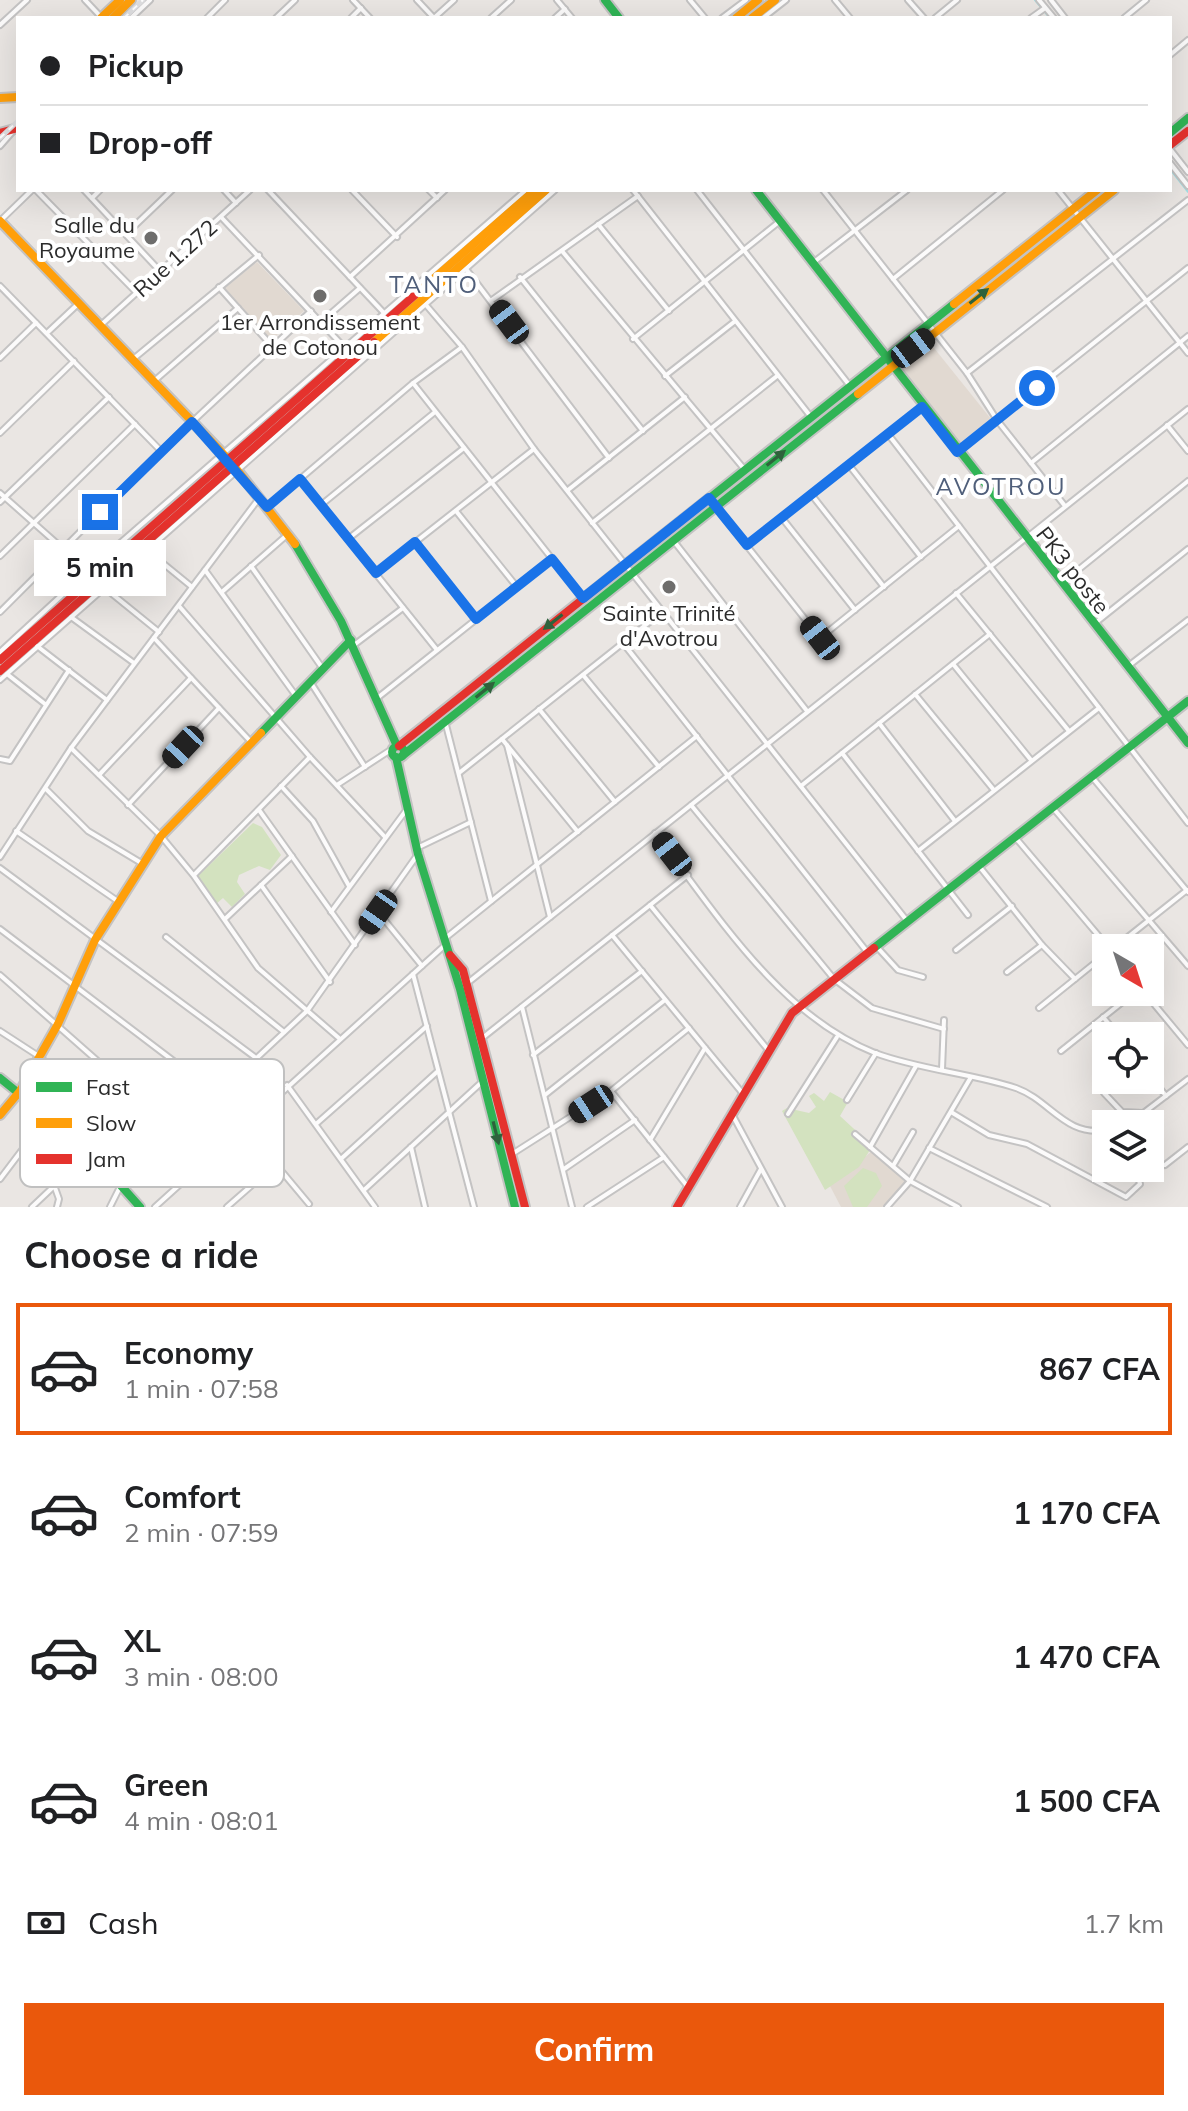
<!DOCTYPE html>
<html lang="en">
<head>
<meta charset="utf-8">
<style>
	:root { --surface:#fff; --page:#f6f6f6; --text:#202124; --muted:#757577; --line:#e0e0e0; --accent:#ea580c }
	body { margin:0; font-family:Mulish,sans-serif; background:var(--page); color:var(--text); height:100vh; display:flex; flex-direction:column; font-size:30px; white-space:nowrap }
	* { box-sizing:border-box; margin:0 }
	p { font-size:26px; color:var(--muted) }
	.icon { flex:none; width:44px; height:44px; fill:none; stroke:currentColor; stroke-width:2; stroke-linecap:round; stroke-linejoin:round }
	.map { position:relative; height:1207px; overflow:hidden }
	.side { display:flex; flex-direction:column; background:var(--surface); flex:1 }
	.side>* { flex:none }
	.banner { position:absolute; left:16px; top:16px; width:1156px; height:176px; border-radius:0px; box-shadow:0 8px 32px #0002; display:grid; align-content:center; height:176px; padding:0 24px; background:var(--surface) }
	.needle { width:52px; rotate:141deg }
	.buttons { position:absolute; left:1092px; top:934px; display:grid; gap:16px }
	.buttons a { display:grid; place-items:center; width:72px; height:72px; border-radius:0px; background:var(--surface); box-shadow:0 8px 32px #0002; font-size:40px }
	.end { position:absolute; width:36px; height:36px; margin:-18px; border:10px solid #1a73e8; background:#fff; box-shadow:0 0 0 4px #fff }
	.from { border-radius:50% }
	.bubble { position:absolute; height:56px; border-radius:0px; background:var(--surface); box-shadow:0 8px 32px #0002; font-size:26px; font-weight:700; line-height:56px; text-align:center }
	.car { position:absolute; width:24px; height:48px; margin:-24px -12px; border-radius:10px; box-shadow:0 0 6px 2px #0007; background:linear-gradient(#222 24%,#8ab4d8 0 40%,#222 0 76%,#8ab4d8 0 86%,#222 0) }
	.banner b { display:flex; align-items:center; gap:28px; height:76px; font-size:30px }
	.banner b+b { border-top:2px solid var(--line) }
	.banner i { width:20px; height:20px; background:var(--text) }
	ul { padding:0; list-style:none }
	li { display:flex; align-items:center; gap:24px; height:132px; margin:0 16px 12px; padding:0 8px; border:4px solid transparent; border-radius:0px }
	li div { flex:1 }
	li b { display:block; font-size:30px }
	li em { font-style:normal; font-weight:700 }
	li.active { border-color:var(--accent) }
	li>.icon { width:72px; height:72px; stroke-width:1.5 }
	h2 { padding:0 24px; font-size:36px; line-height:96px }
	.pay { display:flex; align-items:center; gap:20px; height:88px; padding:0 24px; font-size:30px }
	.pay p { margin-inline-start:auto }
	.primary-button { display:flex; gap:16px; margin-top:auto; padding:16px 24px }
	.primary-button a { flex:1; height:92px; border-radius:0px; background:var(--accent); color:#fff; font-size:32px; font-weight:700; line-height:92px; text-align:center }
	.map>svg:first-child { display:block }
</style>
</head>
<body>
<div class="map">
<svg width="1188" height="1207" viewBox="0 0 1188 1207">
	<rect width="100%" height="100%" fill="#eae6e3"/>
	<g fill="#e1d9d1">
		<polygon points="257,262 304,311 271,340 225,288"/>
		<polygon points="930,343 991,419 956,446 896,370"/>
		<polygon points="872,1151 905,1182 882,1207 841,1207 830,1186"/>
	</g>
	<g fill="#d3e2bf">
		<polygon points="253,823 262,827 281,855 270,870 259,866 239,875 237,882 245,894 232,907 223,898 216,904 195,879"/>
		<polygon points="830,1092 848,1102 840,1116 866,1140 864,1144 870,1150 859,1167 825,1190 782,1111 787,1108 809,1113 816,1107 809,1096 814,1093 824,1101"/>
		<polygon points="863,1168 876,1173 882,1186 867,1207 853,1207 844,1186"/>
	</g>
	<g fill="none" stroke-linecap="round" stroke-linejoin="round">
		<g stroke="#9edee4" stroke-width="2">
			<polyline points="1035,0 1050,18"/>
			<polyline points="1170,169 1188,192"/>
			<polyline points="459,972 461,982"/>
			<polyline points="472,1024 519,1207"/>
		</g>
		<defs>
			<g id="street">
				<polyline points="85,0 102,18"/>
				<polyline points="353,0 370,18"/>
				<polyline points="417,0 434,18"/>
				<polyline points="557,0 572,18"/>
				<polyline points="690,0 705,18"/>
				<polyline points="835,0 850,18"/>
				<polyline points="908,0 924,18"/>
				<polyline points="1039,0 1054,18"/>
				<polyline points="1051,0 1065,18"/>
				<polyline points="131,18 150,0"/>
				<polyline points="207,18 225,0"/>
				<polyline points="276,18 295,0"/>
				<polyline points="351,18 361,8"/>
				<polyline points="434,18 454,0"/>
				<polyline points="491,18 511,0"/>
				<polyline points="555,18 565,9"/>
				<polyline points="722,18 746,0"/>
				<polyline points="763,18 786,0"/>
				<polyline points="935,18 957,0"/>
				<polyline points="1031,18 1045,8"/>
				<polyline points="1124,18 1146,0"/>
				<polyline points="0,25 27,0"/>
				<polyline points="1170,55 1188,40"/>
				<polyline points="0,146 14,130"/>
				<polyline points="1170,149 1188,172"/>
				<polyline points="1170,163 1188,186"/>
				<polyline points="36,190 136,292"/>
				<polyline points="84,190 159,270"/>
				<polyline points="224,190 236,203"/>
				<polyline points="268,190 384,313"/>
				<polyline points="352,190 397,237"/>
				<polyline points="429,190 437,198"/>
				<polyline points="633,190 811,417"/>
				<polyline points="697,190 850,386"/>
				<polyline points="823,190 967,373 997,420 1065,506"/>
				<polyline points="1058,190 1188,353"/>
				<polyline points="92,198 100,190"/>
				<polyline points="221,217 345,348"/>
				<polyline points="0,221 32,190"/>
				<polyline points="598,224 669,311"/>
				<polyline points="126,234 172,190"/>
				<polyline points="562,251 745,470"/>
				<polyline points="814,262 907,190"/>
				<polyline points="466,269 609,458"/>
				<polyline points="350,277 445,190"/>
				<polyline points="520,277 643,431"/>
				<polyline points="893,279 1003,190"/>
				<polyline points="0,286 161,451"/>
				<polyline points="219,287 272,346"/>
				<polyline points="492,300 638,196"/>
				<polyline points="426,305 462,347 534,449 908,922"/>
				<polyline points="321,322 360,288"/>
				<polyline points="101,325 250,190"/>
				<polyline points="47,333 78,304"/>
				<polyline points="633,339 780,221"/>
				<polyline points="0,358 36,323"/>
				<polyline points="132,360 259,255"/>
				<polyline points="967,373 1188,200"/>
				<polyline points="665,376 734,322"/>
				<polyline points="153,382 238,308"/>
				<polyline points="413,383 583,598"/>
				<polyline points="1167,425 1188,451"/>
				<polyline points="0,433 74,361"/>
				<polyline points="888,434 1188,823"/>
				<polyline points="958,451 1188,268"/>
				<polyline points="1031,463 1188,336"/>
				<polyline points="849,465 921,557"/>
				<polyline points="300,479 437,650"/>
				<polyline points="568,490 685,397"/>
				<polyline points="0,493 88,571"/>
				<polyline points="811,494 884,587"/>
				<polyline points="709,498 820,638 959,526"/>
				<polyline points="0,502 109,397"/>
				<polyline points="321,505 435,412"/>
				<polyline points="267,507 413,383 462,347"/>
				<polyline points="456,511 517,587"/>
				<polyline points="782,518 855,610"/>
				<polyline points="592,523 777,376"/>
				<polyline points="348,539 464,448"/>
				<polyline points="673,540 807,711"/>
				<polyline points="415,543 476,619"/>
				<polyline points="748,544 922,407"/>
				<polyline points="148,551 192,587"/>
				<polyline points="0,556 135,424"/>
				<polyline points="251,566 323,669"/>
				<polyline points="205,570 296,696"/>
				<polyline points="376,573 534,449"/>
				<polyline points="1062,583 1188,481"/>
				<polyline points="106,589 159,632"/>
				<polyline points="223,591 287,535"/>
				<polyline points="956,593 1069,731"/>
				<polyline points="179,606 310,757 385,837"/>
				<polyline points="0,612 161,451 311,311"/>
				<polyline points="71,617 134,663"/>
				<polyline points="1094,624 1188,549"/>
				<polyline points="154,638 252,743"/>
				<polyline points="623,643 868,953"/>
				<polyline points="354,645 403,608"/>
				<polyline points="37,646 107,700"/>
				<polyline points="0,652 88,571 526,190"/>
				<polyline points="953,664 1031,760"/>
				<polyline points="1127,667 1188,620"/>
				<polyline points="7,674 45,704"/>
				<polyline points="583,675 659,767"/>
				<polyline points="0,680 555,190"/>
				<polyline points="311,683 365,767"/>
				<polyline points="915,694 993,789"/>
				<polyline points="376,699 552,559"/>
				<polyline points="539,709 615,802"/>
				<polyline points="445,721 491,901"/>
				<polyline points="879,723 955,821"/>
				<polyline points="502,739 578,832"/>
				<polyline points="507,745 550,917"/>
				<polyline points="71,748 161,836 194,876 258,968 340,1039"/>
				<polyline points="842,753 968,915"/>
				<polyline points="0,759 10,761 69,670"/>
				<polyline points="459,773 662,612"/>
				<polyline points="99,775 191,678"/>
				<polyline points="1092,777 1188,892"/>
				<polyline points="337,785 392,749"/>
				<polyline points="281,786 313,821 349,886"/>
				<polyline points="801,786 990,634"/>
				<polyline points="46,789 88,831 143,864"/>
				<polyline points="128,805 219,708"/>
				<polyline points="691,805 834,979 872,1008 944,1029"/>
				<polyline points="1053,808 1188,966"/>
				<polyline points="259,810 355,945"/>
				<polyline points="16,831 119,902"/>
				<path d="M655,833C716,913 779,1015 875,1053C921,1070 970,1073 1016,1088C1050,1100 1065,1137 1106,1130"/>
				<polyline points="1015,837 1109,948"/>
				<polyline points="417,848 471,822"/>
				<polyline points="918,851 1099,708"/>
				<polyline points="0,857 71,748 260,497"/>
				<polyline points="979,866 1042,945 1075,979"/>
				<polyline points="0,868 256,1058"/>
				<polyline points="194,875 310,757"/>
				<polyline points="261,885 330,982"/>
				<polyline points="650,905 769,1051"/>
				<polyline points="331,912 407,809"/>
				<polyline points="378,912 422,966"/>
				<polyline points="225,919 292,856"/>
				<polyline points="0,929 217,1094 309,1204"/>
				<polyline points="612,935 744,1095"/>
				<polyline points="166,937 284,1032"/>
				<polyline points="443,940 697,736"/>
				<polyline points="877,947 898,970 923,977"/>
				<polyline points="1114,948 1187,890"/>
				<polyline points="956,950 1012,906"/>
				<polyline points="1007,972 1042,945"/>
				<polyline points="413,974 474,1207"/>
				<polyline points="0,975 143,1101"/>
				<polyline points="460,989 1188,409"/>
				<polyline points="1144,992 1188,1045"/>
				<polyline points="522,1007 572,1207"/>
				<polyline points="1039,1008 1106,954"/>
				<polyline points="1103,1017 1119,1036"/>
				<polyline points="0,1031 40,1057 116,1126"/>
				<polyline points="481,1039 688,875"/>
				<polyline points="1061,1051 1135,992"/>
				<polyline points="533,1055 642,971"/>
				<polyline points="942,1069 944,1020"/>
				<polyline points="1150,1076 1166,1096"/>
				<polyline points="287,1085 375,1207"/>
				<polyline points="611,1091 688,1187"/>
				<polyline points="1104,1093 1122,1112 1143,1113"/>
				<polyline points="545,1095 665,1000"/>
				<polyline points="847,1100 876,1053"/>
				<polyline points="951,1112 989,1135 1027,1144 1126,1197 1140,1184 1136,1168"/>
				<polyline points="732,1114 782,1207"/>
				<polyline points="788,1114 837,1037"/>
				<polyline points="316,1124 427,1026"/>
				<polyline points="1129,1124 1188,1079"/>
				<polyline points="855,1134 910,1181 958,1207"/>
				<polyline points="650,1140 705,1048"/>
				<polyline points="411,1147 425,1207"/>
				<polyline points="870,1147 916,1066"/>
				<polyline points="929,1148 1047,1207"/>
				<polyline points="512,1154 611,1091 689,1028"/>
				<polyline points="342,1158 438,1071"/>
				<polyline points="1165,1165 1188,1147"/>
				<polyline points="893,1166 913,1132"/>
				<polyline points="564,1169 635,1120"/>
				<polyline points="0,1179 47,1117"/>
				<polyline points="54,1185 59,1199 57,1207"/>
				<polyline points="364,1190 483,1081"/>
				<polyline points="32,1207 180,1067"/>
				<polyline points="110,1207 121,1185 307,1011 418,854"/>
				<polyline points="155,1207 444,946"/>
				<polyline points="227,1207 276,1164"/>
				<polyline points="587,1207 664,1157"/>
				<polyline points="740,1207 761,1169"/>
				<polyline points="887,1207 910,1181 971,1077"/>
			</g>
			<g id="fast">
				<polyline points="605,0 619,18"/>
				<polyline points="1170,133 1188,118"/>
				<polyline points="756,190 1188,743"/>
				<polyline points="295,544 341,621 397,746"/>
				<polyline points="638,555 954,304"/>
				<polyline points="261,733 351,640"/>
				<circle cx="398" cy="752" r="6"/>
				<polyline points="402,756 858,394"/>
				<polyline points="396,757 418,854 460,989 515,1207"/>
				<polyline points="874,948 1188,701"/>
				<polyline points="0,1078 90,1151 140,1207"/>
			</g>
			<g id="slow">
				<polyline points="101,18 120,0"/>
				<polyline points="113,18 131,0"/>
				<polyline points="736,18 758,0"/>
				<polyline points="752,18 775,0"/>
				<polyline points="0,98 18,97"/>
				<polyline points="0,221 231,462 295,544"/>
				<polyline points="415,295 535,190"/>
				<polyline points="954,304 1097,190"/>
				<polyline points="374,342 546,190"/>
				<polyline points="858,394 1114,190"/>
				<polyline points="0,1115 20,1091 58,1024 95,940 161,836 261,733"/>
			</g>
			<g id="jam">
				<polyline points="0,133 18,128"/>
				<polyline points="1170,145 1188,131"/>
				<polyline points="0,660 415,295"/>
				<polyline points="0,671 374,342"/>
				<polyline points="399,746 638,555"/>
				<polyline points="450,955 463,970 525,1207"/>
				<polyline points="677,1207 792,1013 874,948"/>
			</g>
		</defs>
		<use href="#street" stroke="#c4c3c3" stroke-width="8"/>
		<use href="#fast" stroke="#c4c3c3" stroke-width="12"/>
		<use href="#slow" stroke="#c4c3c3" stroke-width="12"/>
		<use href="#jam" stroke="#c4c3c3" stroke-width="12"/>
		<use href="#street" stroke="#fcfbfb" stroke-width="4"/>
		<use href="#fast" stroke="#30b455" stroke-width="8"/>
		<use href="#slow" stroke="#ff9f0a" stroke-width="8"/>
		<use href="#jam" stroke="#e5322d" stroke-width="8"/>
		<defs>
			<g id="rail">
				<polyline points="124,18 143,0"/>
				<polyline points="0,138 18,121"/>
			</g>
		</defs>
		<use href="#rail" stroke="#dedee0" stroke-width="5"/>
		<use href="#rail" stroke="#fff" stroke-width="2" stroke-dasharray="6" stroke-linecap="butt"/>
	</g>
	<defs><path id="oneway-solid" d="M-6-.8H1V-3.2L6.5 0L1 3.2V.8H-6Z" transform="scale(2)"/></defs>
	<g fill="#2e623c">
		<use href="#oneway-solid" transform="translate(979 296) rotate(-38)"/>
		<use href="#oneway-solid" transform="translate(776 458) rotate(-39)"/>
		<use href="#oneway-solid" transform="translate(553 622) rotate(142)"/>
		<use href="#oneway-solid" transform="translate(485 690) rotate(-39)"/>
		<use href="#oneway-solid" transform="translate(496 1133) rotate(76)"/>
	</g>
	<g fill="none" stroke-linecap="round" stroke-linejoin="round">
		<polyline stroke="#1a73e8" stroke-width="10" points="100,512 192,422 267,507 300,479 376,573 415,542 476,619 552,559 583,598 709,498 747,545 922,407 957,452 1037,388"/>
	</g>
	<g fill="#6e6d6c" stroke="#fff" stroke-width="3">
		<circle cx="151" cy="238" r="8"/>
		<circle cx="320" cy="296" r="8"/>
		<circle cx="669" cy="587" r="8"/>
	</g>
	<g text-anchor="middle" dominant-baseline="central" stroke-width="8" stroke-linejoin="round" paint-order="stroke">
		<g font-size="22" fill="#2c2c2c" stroke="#fff">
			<text x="135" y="225" text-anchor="end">Salle du<tspan x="135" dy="25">Royaume</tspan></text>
			<text x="320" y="322">1er Arrondissement<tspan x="320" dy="25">de Cotonou</tspan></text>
			<text x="669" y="613">Sainte Trinité<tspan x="669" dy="25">d'Avotrou</tspan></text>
		</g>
		<g font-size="22" fill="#2c2c2c" stroke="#fff">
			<text transform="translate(175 258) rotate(-42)">Rue 1.272</text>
			<text transform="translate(1073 570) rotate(52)">PK3 poste</text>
		</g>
		<g font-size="24" letter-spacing="2" fill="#505f7a" stroke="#fff">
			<text x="434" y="284">TANTO</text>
			<text x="1001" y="486">AVOTROU</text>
		</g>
	</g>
	<rect x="20" y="1059" width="264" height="128" rx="12" fill="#fff" stroke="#c0c0c0" stroke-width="2"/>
	<rect x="36" y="1082" width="36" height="10" fill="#30b455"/>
	<rect x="36" y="1118" width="36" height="10" fill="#ff9f0a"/>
	<rect x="36" y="1154" width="36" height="10" fill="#e5322d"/>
	<g font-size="22" fill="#2c2c2c">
		<text x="86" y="1095">Fast</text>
		<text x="86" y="1131">Slow</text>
		<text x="86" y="1167">Jam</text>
	</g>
</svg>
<div class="buttons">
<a><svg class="needle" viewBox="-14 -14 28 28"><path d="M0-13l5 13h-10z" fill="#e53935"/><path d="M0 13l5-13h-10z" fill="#757577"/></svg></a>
<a><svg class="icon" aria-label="locate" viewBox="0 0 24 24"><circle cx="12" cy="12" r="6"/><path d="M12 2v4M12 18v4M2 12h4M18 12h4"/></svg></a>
<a><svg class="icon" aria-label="layers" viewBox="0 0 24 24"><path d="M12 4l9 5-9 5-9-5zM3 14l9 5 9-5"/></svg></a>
</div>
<i class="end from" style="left:1037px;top:388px"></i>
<i class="end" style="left:100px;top:512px"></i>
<div class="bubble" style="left:34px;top:540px;width:132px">5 min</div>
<i class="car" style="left:509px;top:322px;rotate:323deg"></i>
<i class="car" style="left:913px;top:348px;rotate:53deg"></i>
<i class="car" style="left:820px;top:638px;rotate:322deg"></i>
<i class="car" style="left:183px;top:747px;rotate:223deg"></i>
<i class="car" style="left:672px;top:854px;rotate:322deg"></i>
<i class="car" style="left:378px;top:912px;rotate:215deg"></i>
<i class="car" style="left:591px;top:1104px;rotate:237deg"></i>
<div class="banner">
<b><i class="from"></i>Pickup</b>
<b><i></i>Drop-off</b>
</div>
</div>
<section class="side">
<h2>Choose a ride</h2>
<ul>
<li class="active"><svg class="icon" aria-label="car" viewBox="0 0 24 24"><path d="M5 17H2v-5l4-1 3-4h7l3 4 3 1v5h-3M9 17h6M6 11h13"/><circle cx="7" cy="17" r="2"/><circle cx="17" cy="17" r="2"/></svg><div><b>Economy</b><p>1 min · 07:58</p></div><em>867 CFA</em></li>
<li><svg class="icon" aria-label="car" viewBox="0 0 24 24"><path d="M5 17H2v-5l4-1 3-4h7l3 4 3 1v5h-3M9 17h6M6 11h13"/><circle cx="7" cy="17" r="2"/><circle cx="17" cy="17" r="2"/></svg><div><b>Comfort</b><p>2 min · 07:59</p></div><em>1 170 CFA</em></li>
<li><svg class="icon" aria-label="car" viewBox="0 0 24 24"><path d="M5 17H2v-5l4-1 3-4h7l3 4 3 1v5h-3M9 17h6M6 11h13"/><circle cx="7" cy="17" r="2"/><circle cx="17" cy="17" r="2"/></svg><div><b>XL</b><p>3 min · 08:00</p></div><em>1 470 CFA</em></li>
<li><svg class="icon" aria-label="car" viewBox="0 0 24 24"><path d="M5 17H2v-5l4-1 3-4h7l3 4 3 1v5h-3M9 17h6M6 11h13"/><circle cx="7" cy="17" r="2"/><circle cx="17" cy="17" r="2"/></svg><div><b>Green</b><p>4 min · 08:01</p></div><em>1 500 CFA</em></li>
</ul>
<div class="pay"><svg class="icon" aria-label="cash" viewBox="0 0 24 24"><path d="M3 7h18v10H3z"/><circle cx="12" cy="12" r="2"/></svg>Cash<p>1.7 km</p></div>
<div class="primary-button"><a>Confirm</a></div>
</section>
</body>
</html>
